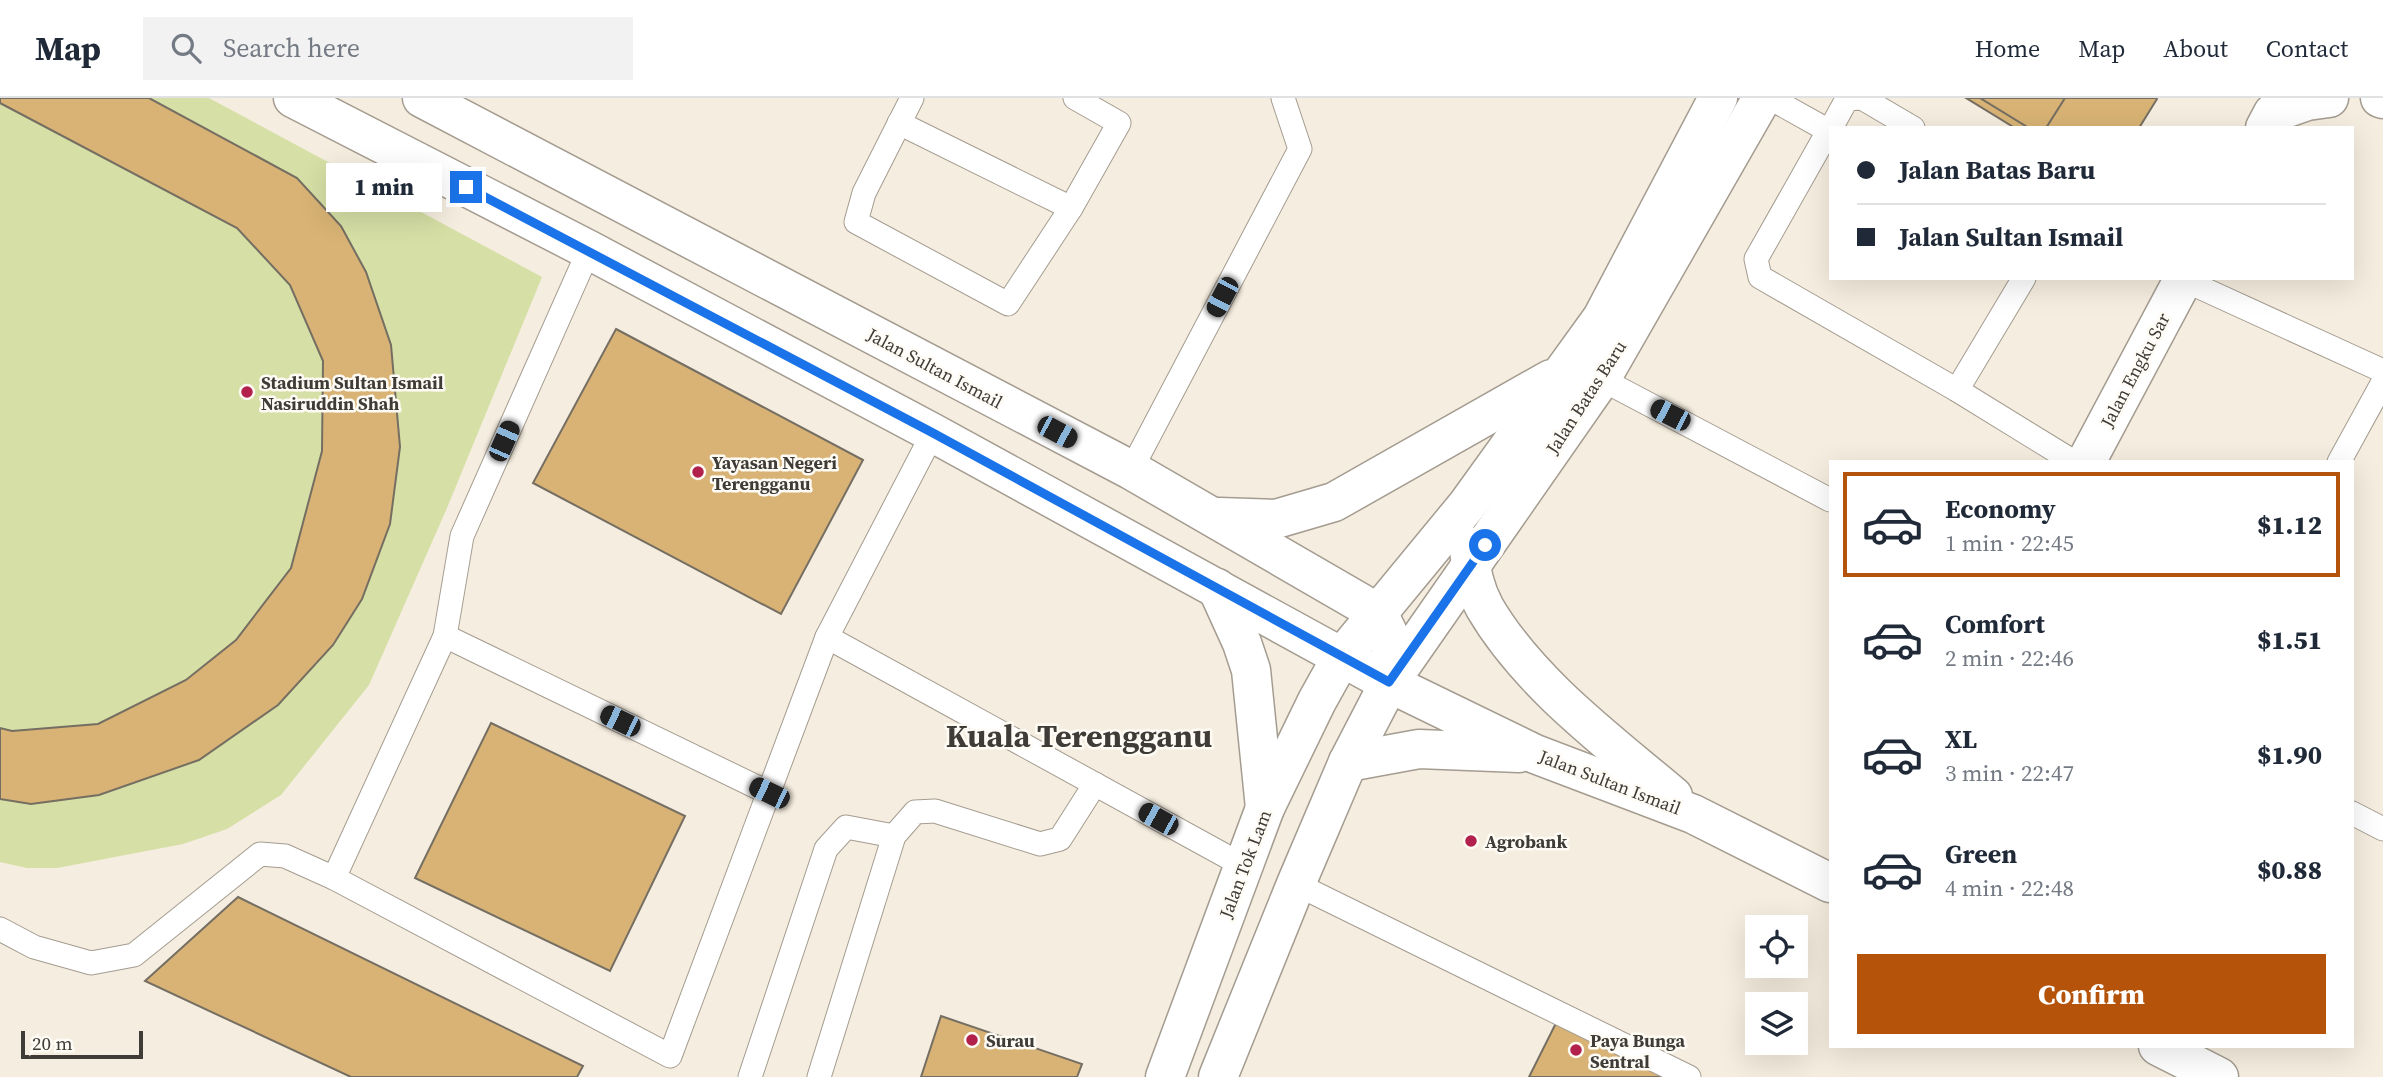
<!DOCTYPE html>
<html lang="en">
<head>
<meta charset="utf-8">
<style>
	:root { --surface:#fff; --page:#f2f2f3; --text:#1f2937; --muted:#747a83; --line:#e0e1e3; --accent:#b45309 }
	body { margin:0; font-family:"Source Serif 4",serif; background:var(--page); color:var(--text); height:100vh; display:flex; flex-direction:column; font-size:26px; white-space:nowrap }
	* { box-sizing:border-box; margin:0 }
	p { font-size:23px; color:var(--muted) }
	.icon { flex:none; width:38px; height:38px; fill:none; stroke:currentColor; stroke-width:2; stroke-linecap:round; stroke-linejoin:round }
	.map { position:relative; flex:1; overflow:hidden }
	.details { position:absolute; left:1829px; top:362px; width:525px; height:588px; display:flex; flex-direction:column; background:var(--surface); border-radius:0px; box-shadow:0 7px 28px #0002 }
	.details>* { flex:none }
	.guide { position:absolute; left:1829px; top:28px; width:525px; height:154px; border-radius:0px; box-shadow:0 7px 28px #0002; display:grid; align-content:center; height:154px; padding:0 28px; background:var(--surface) }
	.buttons { position:absolute; left:1745px; top:817px; display:grid; gap:14px }
	.buttons a { display:grid; place-items:center; width:63px; height:63px; border-radius:0px; background:var(--surface); box-shadow:0 7px 28px #0002; font-size:35px }
	.scale { position:absolute; left:21px; bottom:18px; width:122px; box-sizing:border-box; padding-left:7px; border:4px solid #3f3c37; border-top:0; font-size:19px; line-height:24px; white-space:nowrap; color:#3f3c37; -webkit-text-stroke:5px #fefbf5; paint-order:stroke }
	.end { position:absolute; width:32px; height:32px; margin:-16px; border:9px solid #1a73e8; background:#fff; box-shadow:0 0 0 4px #fff }
	.from { border-radius:50% }
	.bubble { position:absolute; height:49px; border-radius:0px; background:var(--surface); box-shadow:0 7px 28px #0002; font-size:23px; font-weight:800; line-height:49px; text-align:center }
	.car { position:absolute; width:21px; height:42px; margin:-21px -10px; border-radius:9px; box-shadow:0 0 5px 2px #0007; background:linear-gradient(#222 24%,#8ab4d8 0 40%,#222 0 76%,#8ab4d8 0 86%,#222 0) }
	.guide b { display:flex; align-items:center; gap:24px; height:66px; font-size:26px }
	.guide b+b { border-top:2px solid var(--line) }
	.guide i { width:18px; height:18px; background:var(--text) }
	ul { padding:12px 0 0; list-style:none }
	li { display:flex; align-items:center; gap:21px; height:105px; margin:0 14px 10px; padding:0 14px; border:4px solid transparent; border-radius:0px }
	li div { flex:1 }
	li b { display:block; font-size:26px }
	li em { font-style:normal; font-weight:800 }
	li.selected { border-color:var(--accent) }
	li>.icon { width:63px; height:63px; stroke-width:1.5 }
	.cta { display:flex; gap:14px; margin-top:auto; padding:14px 28px }
	.cta a { flex:1; height:80px; border-radius:0px; background:var(--accent); color:#fff; font-size:28px; font-weight:800; line-height:80px; text-align:center }
	header { display:flex; align-items:center; gap:42px; box-sizing:border-box; height:98px; padding:0 35px; background:var(--surface); border-bottom:2px solid var(--line) }
	header strong { font-size:33px }
	nav { display:flex; gap:38px; margin-inline-start:auto; font-size:24px }
	.search { width:490px; height:63px; background:var(--page); display:flex; align-items:center; gap:18px; box-sizing:border-box; padding:0 24px; border-radius:0px; color:var(--muted); font-size:26px }
	.map>svg:first-child { display:block }
</style>
</head>
<body>
<header>
<strong>Map</strong>
<div class="search"><svg class="icon" aria-label="search" viewBox="0 0 24 24"><circle cx="10" cy="10" r="6"/><path d="M15 15l6 6"/></svg>Search here</div>
<nav><a>Home</a><a>Map</a><a>About</a><a>Contact</a></nav>
</header>
<div class="map">
<svg width="2383" height="979" viewBox="0 0 2383 979">
	<rect width="100%" height="100%" fill="#f5eddf"/>
	<polygon fill="#d6dfa5" points="0,0 209,0 542,179 447,410 369,587 281,697 227,731 183,746 57,770 27,770 0,764"/>
	<g fill="#d9b375" stroke="#756e62" stroke-width="2">
		<polygon points="0,0 149,0 297,80 341,128 366,174 391,247 400,349 390,426 362,501 333,547 278,607 199,662 99,697 31,706 0,701 0,630 12,633 98,626 186,582 236,542 291,470 322,353 323,263 290,187 237,130 0,5"/>
		<polygon points="1966,0 2156,0 2157,1 2139,30 2015,30"/>
		<polygon points="1980,0 2065,0 2046,30 2029,30"/>
		<polygon points="616,231 863,362 781,516 533,385"/>
		<polygon points="491,625 685,718 610,873 415,780"/>
		<polygon points="238,799 583,968 577,979 351,979 145,883"/>
		<polygon points="941,918 1082,966 1077,979 921,979"/>
		<polygon points="1556,925 1665,979 1529,979"/>
	</g>
	<g fill="none" stroke-linecap="round" stroke-linejoin="round">
		<defs>
			<g id="service">
				<polyline points="912,0 864,95 856,124 1008,206 1071,110 1119,25 1075,0"/>
				<polyline points="1770,0 1829,33"/>
				<polyline points="899,25 1071,110"/>
				<polyline points="1830,30 1756,161 1760,179 1957,292 2074,364"/>
				<polyline points="1831,30 1847,1 1862,0 1913,30"/>
				<polyline points="589,152 462,438 445,538 334,780 670,958 827,539 933,335"/>
				<polyline points="2184,182 2383,273"/>
				<polyline points="1601,281 1830,402"/>
				<polyline points="1957,292 2024,180"/>
				<polyline points="2339,364 2383,284"/>
				<polyline points="1131,372 1300,51 1283,0"/>
				<polyline points="445,538 769,695"/>
				<polyline points="827,539 1244,768"/>
				<polyline points="2352,715 2383,731"/>
				<polyline points="1296,786 1689,979"/>
				<polyline points="0,831 34,849 91,865 134,857 260,756 285,758 334,780"/>
				<polyline points="750,979 826,751 846,729 894,738"/>
				<polyline points="819,979 894,738 915,714 935,713 1040,746 1060,741 1095,686"/>
			</g>
			<g id="minor">
				<polyline points="2380,0 2383,1"/>
				<polyline points="2265,30 2273,15 2307,3 2329,0"/>
				<polyline points="2086,364 2184,180"/>
			</g>
			<g id="tertiary">
				<polyline points="1165,979 1265,710 1317,603 1341,560"/>
				<polyline points="1218,979 1296,786 1348,664 1389,585"/>
			</g>
			<g id="secondary">
				<polyline points="293,0 589,152 933,335 1389,585 1535,656 1693,716 1830,785"/>
				<polyline points="422,0 1131,372 1378,515 1391,541 1389,585"/>
				<polyline points="1219,419 1276,421 1334,404 1551,281"/>
				<path d="M1469,448C1470,468 1475,492 1485,510C1529,585 1608,643 1673,698"/>
				<polyline points="1217,490 1242,545 1251,572 1265,710"/>
				<polyline points="1341,560 1467,407 1602,220 1718,0"/>
				<polyline points="1389,585 1601,281 1762,0"/>
				<polyline points="1348,664 1419,651 1519,655"/>
				<polyline points="2158,948 2219,979"/>
			</g>
		</defs>
		<use href="#service" stroke="#a49c90" stroke-width="25"/>
		<use href="#minor" stroke="#a49c90" stroke-width="41"/>
		<use href="#tertiary" stroke="#a49c90" stroke-width="41"/>
		<use href="#secondary" stroke="#a49c90" stroke-width="41"/>
		<use href="#service" stroke="#fff" stroke-width="23"/>
		<use href="#minor" stroke="#fff" stroke-width="38"/>
		<use href="#tertiary" stroke="#fff" stroke-width="38"/>
		<use href="#secondary" stroke="#fff" stroke-width="38"/>
	</g>
	<g fill="none" stroke-linecap="round" stroke-linejoin="round">
		<polyline stroke="#1a73e8" stroke-width="9" points="466,89 933,335 1389,584 1485,447"/>
	</g>
	<g fill="#b2204c" stroke="#fefbf5" stroke-width="2.5">
		<circle cx="247" cy="294" r="7"/>
		<circle cx="698" cy="374" r="7"/>
		<circle cx="1471" cy="743" r="7"/>
		<circle cx="972" cy="942" r="7"/>
		<circle cx="1576" cy="952" r="7"/>
	</g>
	<g text-anchor="middle" dominant-baseline="central" stroke-width="5" stroke-linejoin="round" paint-order="stroke">
		<g font-size="18" fill="#3f3c37" stroke="#fefbf5">
			<text transform="translate(935 270) rotate(28)">Jalan Sultan Ismail</text>
			<text transform="translate(2135 272) rotate(-62)">Jalan Engku Sar</text>
			<text transform="translate(1586 299) rotate(-57)">Jalan Batas Baru</text>
			<text transform="translate(1610 684) rotate(21)">Jalan Sultan Ismail</text>
			<text transform="translate(1245 766) rotate(-69)">Jalan Tok Lam</text>
		</g>
		<g font-size="18" font-weight="bold" fill="#3f3c37" stroke="#fefbf5" text-anchor="start">
			<text x="261" y="284">Stadium Sultan Ismail<tspan x="261" dy="21">Nasiruddin Shah</tspan></text>
			<text x="712" y="364">Yayasan Negeri<tspan x="712" dy="21">Terengganu</tspan></text>
			<text x="1485" y="743">Agrobank</text>
			<text x="986" y="942">Surau</text>
			<text x="1590" y="942">Paya Bunga<tspan x="1590" dy="21">Sentral</tspan></text>
		</g>
		<g font-size="32" font-weight="bold" fill="#3f3c37" stroke="#fefbf5">
			<text x="1079" y="638">Kuala Terengganu</text>
		</g>
	</g>
</svg>
<div class="buttons">
<a><svg class="icon" aria-label="locate" viewBox="0 0 24 24"><circle cx="12" cy="12" r="6"/><path d="M12 2v4M12 18v4M2 12h4M18 12h4"/></svg></a>
<a><svg class="icon" aria-label="layers" viewBox="0 0 24 24"><path d="M12 4l9 5-9 5-9-5zM3 14l9 5 9-5"/></svg></a>
</div>
<div class="scale">20 m</div>
<i class="end from" style="left:1485px;top:447px"></i>
<i class="end" style="left:466px;top:89px"></i>
<div class="bubble" style="left:326px;top:65px;width:116px">1 min</div>
<i class="car" style="left:1222px;top:199px;rotate:208deg"></i>
<i class="car" style="left:1670px;top:317px;rotate:297deg"></i>
<i class="car" style="left:1057px;top:334px;rotate:118deg"></i>
<i class="car" style="left:504px;top:343px;rotate:24deg"></i>
<i class="car" style="left:620px;top:623px;rotate:296deg"></i>
<i class="car" style="left:769px;top:695px;rotate:296deg"></i>
<i class="car" style="left:1158px;top:721px;rotate:299deg"></i>
<div class="guide">
<b><i class="from"></i>Jalan Batas Baru</b>
<b><i></i>Jalan Sultan Ismail</b>
</div>
<section class="details">
<ul>
<li class="selected"><svg class="icon" aria-label="car" viewBox="0 0 24 24"><path d="M5 17H2v-5l4-1 3-4h7l3 4 3 1v5h-3M9 17h6M6 11h13"/><circle cx="7" cy="17" r="2"/><circle cx="17" cy="17" r="2"/></svg><div><b>Economy</b><p>1 min · 22:45</p></div><em>$1.12</em></li>
<li><svg class="icon" aria-label="car" viewBox="0 0 24 24"><path d="M5 17H2v-5l4-1 3-4h7l3 4 3 1v5h-3M9 17h6M6 11h13"/><circle cx="7" cy="17" r="2"/><circle cx="17" cy="17" r="2"/></svg><div><b>Comfort</b><p>2 min · 22:46</p></div><em>$1.51</em></li>
<li><svg class="icon" aria-label="car" viewBox="0 0 24 24"><path d="M5 17H2v-5l4-1 3-4h7l3 4 3 1v5h-3M9 17h6M6 11h13"/><circle cx="7" cy="17" r="2"/><circle cx="17" cy="17" r="2"/></svg><div><b>XL</b><p>3 min · 22:47</p></div><em>$1.90</em></li>
<li><svg class="icon" aria-label="car" viewBox="0 0 24 24"><path d="M5 17H2v-5l4-1 3-4h7l3 4 3 1v5h-3M9 17h6M6 11h13"/><circle cx="7" cy="17" r="2"/><circle cx="17" cy="17" r="2"/></svg><div><b>Green</b><p>4 min · 22:48</p></div><em>$0.88</em></li>
</ul>
<div class="cta"><a>Confirm</a></div>
</section>
</div>
</body>
</html>
